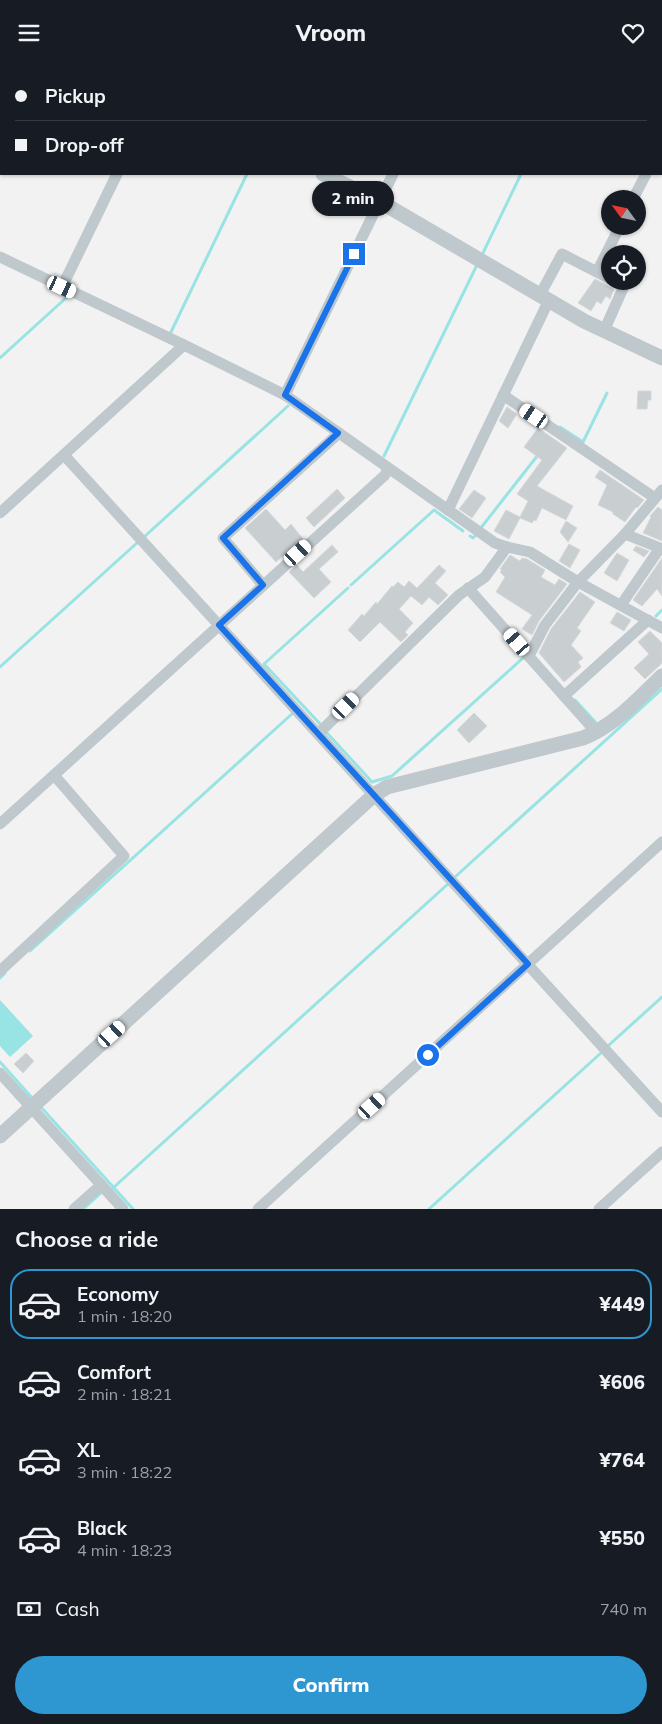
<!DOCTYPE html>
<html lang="en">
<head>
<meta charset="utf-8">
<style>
	:root { --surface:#171b24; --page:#242831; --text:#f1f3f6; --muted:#9ea1a6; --line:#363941; --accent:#2e97d1 }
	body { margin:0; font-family:Mulish,sans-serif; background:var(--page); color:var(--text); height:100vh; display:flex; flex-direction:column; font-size:19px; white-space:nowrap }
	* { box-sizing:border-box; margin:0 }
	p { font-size:16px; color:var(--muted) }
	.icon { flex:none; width:28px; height:28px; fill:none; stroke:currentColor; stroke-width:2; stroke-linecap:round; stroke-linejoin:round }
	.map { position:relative; height:1144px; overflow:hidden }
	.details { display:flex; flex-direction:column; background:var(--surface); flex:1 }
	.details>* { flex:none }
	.banner { position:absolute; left:0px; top:0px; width:662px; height:110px; box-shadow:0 1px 4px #0004; display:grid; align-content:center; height:110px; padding:0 15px; background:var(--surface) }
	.needle { width:32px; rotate:303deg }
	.controls { position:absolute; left:601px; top:125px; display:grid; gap:10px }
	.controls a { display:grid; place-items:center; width:45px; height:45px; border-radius:50%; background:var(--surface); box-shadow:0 1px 4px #0004; font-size:25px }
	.end { position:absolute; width:22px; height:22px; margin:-11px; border:6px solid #1a73e8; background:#fff; box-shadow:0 0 0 2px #fff }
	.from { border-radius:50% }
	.bubble { position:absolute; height:35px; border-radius:18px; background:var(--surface); box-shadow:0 1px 4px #0004; font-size:16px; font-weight:800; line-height:35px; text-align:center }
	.car { position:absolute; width:15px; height:30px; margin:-15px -8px; border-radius:6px; box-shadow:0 0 4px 1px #0007; background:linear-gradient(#fff 24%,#345 0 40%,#fff 0 76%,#345 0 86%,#fff 0) }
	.banner b { display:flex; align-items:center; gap:18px; height:48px; font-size:19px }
	.banner b+b { border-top:1px solid var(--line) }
	.banner i { width:12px; height:12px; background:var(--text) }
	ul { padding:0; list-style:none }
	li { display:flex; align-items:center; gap:15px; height:70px; margin:0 10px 8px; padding:0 5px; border:2px solid transparent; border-radius:20px }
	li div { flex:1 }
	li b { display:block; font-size:19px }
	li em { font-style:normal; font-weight:800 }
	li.on { border-color:var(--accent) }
	li>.icon { width:45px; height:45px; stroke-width:1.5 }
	h2 { padding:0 15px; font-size:22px; line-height:60px }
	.pay { display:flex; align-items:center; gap:12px; height:55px; padding:0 15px; font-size:19px }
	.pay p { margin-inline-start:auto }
	.button { display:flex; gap:10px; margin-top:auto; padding:10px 15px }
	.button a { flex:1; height:58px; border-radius:30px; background:var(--accent); color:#fff; font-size:20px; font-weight:800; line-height:58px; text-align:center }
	header { display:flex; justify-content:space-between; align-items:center; height:65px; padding:0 15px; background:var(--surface); font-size:22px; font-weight:800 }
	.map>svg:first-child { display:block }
</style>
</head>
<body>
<header><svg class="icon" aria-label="menu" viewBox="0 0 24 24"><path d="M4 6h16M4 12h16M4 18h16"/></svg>Vroom<svg class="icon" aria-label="heart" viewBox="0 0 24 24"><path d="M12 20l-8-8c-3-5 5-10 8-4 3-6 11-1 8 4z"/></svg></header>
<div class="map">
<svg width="662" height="1144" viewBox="0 0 662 1144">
	<rect width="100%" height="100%" fill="#f3f2f2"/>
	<polygon fill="#98e3e3" points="0,935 33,971 10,992 0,981"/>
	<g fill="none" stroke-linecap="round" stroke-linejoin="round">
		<g stroke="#98e3e3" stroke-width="3">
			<polyline points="41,1 42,0"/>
			<polyline points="209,1 209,0"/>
			<polyline points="298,1 299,0"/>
			<polyline points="573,1 573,0"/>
			<polyline points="0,86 1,83"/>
			<polyline points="482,190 521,109"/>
			<polyline points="171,267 247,109"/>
			<polyline points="0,293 67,232"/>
			<polyline points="558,364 560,362 583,377 607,328"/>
			<polyline points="384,391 476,202"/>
			<polyline points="480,464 538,390"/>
			<polyline points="470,471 473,473 475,471"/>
			<polyline points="144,472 288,341"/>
			<polyline points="351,520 434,445 463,466"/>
			<polyline points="656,551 662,545"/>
			<polyline points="0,602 138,477"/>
			<polyline points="575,635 597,659"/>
			<polyline points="321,660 264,599 348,523"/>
			<polyline points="327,668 372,717 392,711 523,593"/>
			<polyline points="455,812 662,624"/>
			<polyline points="30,886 293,648"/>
			<polyline points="0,913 5,908"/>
			<polyline points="609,980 662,932"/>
			<polyline points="0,997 33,1034"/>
			<polyline points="39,1040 133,1144"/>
			<polyline points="113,1123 449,818"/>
			<polyline points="83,1144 103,1126"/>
			<polyline points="429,1144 602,987"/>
		</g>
	</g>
	<g fill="#c9ced0" stroke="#d6d9dc">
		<polygon points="595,214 614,224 610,234 606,231 601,239 597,236 591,246 578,238"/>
		<polygon points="638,326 651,326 651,335 648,335 647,344 637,344"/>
		<polygon points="507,342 517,349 508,363 499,356"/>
		<polygon points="538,363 567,383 537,421 573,441 566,455 542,443 536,456 534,455 532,458 520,453 509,474 494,466 506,445 520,452 528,436 517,429 542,395 524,382"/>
		<polygon points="600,405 644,435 637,443 636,442 625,457 613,449 613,447 598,440 607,420 595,412"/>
		<polygon points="337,424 345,433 314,462 306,453"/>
		<polygon points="474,425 486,433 472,453 459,444"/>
		<polygon points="658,442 662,445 662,476 643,468 651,452 650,451"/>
		<polygon points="266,444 285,465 291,459 303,474 298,479 297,478 276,497 245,463"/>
		<polygon points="566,456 577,463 568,477 560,467"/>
		<polygon points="569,479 580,485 570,503 559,496"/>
		<polygon points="332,480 338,487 319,504 331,517 314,533 289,507 297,500 303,507"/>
		<polygon points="636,481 649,486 644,492 633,485"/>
		<polygon points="617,488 629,495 617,516 604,508"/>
		<polygon points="510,490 520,496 522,493 527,494 545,505 541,512 555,520 559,514 567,519 539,556 532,570 522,564 532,550 496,527 505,512 500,507 502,505 500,504"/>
		<polygon points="662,493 662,531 657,524 642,541 633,535"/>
		<polygon points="439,500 446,506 435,518 448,530 438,540 429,532 422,540 411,531 399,544 413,558 405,567 408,570 401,577 380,557 360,577 348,565 362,549 364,551 376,537 377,539 392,521 393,522 398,517 404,522 409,516 417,523"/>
		<polygon points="580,527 595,537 577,563 581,566 571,580 583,593 578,597 581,602 564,617 539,588 551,564"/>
		<polygon points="617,547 631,555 624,566 610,558"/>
		<polygon points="650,566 662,578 662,598 645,614 634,603 649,589 638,577"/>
		<polygon points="474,648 487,661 469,678 457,665"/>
		<polygon points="26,988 34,996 23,1008 14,999"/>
	</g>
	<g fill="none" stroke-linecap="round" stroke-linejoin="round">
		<g stroke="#bfc8cc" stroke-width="11">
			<polyline points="275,0 278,1"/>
			<polyline points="126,1 127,0"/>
			<polyline points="290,1 291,0"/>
			<polyline points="444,1 445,0"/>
			<polyline points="661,77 662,75"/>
			<polyline points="633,134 646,109"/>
			<polyline points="0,192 184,280 285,330 495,478 507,482 530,487 578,517 662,563"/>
			<polyline points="610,214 597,207 620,161"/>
			<polyline points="62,222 117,109"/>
			<polyline points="540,230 562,189 597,207"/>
			<polyline points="604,266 624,221 615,216"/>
			<polyline points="285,330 393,109"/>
			<polyline points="503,330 655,433"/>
			<polyline points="64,390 662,1047"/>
			<polyline points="448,445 549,235"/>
			<polyline points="0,448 184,280"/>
			<polyline points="263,520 223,473 339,368"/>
			<polyline points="468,523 597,668"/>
			<polyline points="621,540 660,483 625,469"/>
			<polyline points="529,591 545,560 578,517 625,469 662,425"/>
			<polyline points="564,631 648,555"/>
			<polyline points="318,669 459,530 485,512 507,482"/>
			<polyline points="0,759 384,411 389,404"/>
			<polyline points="0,906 124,791 54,710"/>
			<polyline points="0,1008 123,1144"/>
			<polyline points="74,1144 101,1120"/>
			<polyline points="258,1144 662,777"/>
			<polyline points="599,1144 662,1087"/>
		</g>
		<g stroke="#bfc8cc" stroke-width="15">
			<polyline points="97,0 100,1"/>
			<polyline points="323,109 379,136 584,256 662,293"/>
			<path d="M0,1071L374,730L387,722L583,673C614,661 638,634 662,611"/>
		</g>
	</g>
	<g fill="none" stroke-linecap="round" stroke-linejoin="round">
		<polyline stroke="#1a73e8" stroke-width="6" points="354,189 285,330 338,368 223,473 263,520 219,560 528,899 428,990"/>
	</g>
</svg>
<div class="controls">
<a><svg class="needle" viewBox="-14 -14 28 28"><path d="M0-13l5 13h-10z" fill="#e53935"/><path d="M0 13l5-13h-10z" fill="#9ea1a6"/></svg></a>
<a><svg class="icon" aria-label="locate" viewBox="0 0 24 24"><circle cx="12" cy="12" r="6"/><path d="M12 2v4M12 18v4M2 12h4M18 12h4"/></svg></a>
</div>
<i class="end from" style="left:428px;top:990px"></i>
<i class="end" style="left:354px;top:189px"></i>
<div class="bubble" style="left:312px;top:116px;width:82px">2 min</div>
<i class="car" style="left:62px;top:222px;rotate:115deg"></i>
<i class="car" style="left:534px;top:351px;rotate:304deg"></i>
<i class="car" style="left:298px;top:488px;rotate:48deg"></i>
<i class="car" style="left:517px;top:577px;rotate:319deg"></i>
<i class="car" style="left:346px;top:641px;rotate:45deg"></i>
<i class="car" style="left:112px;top:969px;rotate:48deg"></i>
<i class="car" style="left:372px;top:1041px;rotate:48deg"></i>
<div class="banner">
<b><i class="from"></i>Pickup</b>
<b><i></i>Drop-off</b>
</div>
</div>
<section class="details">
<h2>Choose a ride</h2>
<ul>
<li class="on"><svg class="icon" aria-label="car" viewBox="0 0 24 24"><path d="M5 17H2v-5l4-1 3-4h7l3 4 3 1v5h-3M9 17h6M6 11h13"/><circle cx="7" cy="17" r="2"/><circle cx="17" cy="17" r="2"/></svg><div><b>Economy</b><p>1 min · 18:20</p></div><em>¥449</em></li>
<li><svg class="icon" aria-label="car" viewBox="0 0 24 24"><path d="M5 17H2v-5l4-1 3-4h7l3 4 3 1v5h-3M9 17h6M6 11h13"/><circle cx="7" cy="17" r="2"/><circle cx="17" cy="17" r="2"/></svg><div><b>Comfort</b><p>2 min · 18:21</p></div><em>¥606</em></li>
<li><svg class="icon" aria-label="car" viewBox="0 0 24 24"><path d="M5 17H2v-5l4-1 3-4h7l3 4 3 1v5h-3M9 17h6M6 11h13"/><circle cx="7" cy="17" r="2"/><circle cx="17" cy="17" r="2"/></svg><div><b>XL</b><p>3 min · 18:22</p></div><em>¥764</em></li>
<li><svg class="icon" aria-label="car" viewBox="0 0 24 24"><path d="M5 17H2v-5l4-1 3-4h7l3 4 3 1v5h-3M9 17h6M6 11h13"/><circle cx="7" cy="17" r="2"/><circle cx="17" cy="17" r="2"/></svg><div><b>Black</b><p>4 min · 18:23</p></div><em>¥550</em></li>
</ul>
<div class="pay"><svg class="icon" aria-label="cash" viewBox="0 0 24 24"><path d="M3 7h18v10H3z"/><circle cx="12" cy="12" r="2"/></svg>Cash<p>740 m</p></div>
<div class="button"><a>Confirm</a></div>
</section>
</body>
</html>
